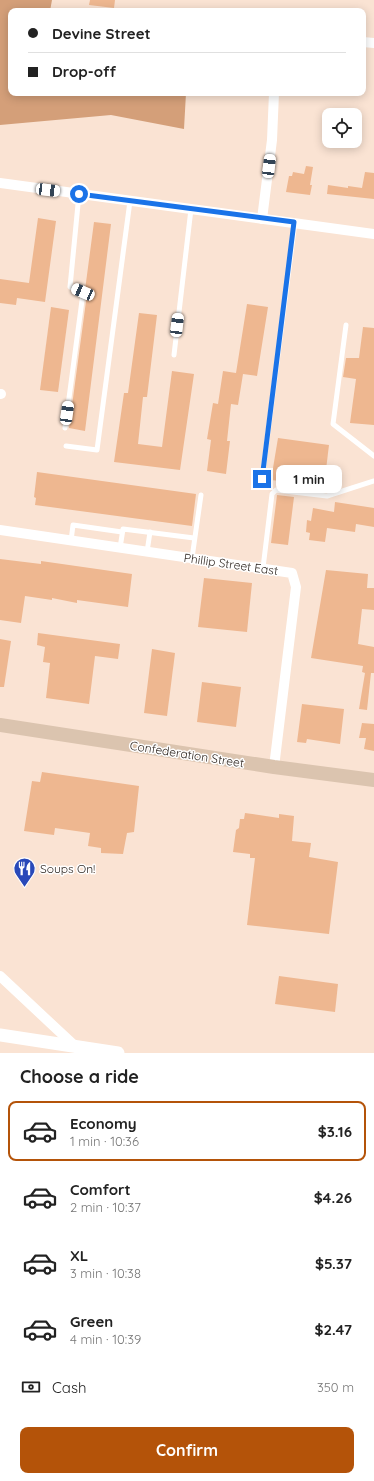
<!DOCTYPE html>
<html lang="en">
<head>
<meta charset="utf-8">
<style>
	:root { --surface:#fff; --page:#f6f6f6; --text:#222; --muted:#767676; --line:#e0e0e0; --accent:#b45309 }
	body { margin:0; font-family:Quicksand,sans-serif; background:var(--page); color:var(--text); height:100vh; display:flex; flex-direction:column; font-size:15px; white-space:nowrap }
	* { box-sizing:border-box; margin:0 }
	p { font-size:13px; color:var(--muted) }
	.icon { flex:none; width:22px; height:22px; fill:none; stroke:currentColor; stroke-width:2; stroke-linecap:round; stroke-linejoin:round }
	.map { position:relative; height:1053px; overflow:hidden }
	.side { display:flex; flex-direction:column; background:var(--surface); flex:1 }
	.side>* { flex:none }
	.top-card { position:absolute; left:8px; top:8px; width:358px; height:88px; border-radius:8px; box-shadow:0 2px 10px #0003; display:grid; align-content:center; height:88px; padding:0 20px; background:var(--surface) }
	.tools { position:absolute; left:322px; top:108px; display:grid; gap:8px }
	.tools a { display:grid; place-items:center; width:40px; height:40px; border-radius:8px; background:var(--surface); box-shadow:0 2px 10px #0003; font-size:20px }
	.end { position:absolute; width:18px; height:18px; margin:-9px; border:5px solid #1a73e8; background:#fff; box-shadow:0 0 0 2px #fff }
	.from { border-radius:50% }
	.bubble { position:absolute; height:28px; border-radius:8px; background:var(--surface); box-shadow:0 2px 10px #0003; font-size:13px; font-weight:800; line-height:28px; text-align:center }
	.car { position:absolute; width:12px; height:24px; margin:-12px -6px; border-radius:5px; box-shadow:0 0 3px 1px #0007; background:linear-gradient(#fff 24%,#345 0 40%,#fff 0 76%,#345 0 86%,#fff 0) }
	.top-card b { display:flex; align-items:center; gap:14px; height:38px; font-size:15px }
	.top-card b+b { border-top:1px solid var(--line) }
	.top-card i { width:10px; height:10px; background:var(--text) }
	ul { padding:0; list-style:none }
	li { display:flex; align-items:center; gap:12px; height:60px; margin:0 8px 6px; padding:0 12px; border:2px solid transparent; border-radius:8px }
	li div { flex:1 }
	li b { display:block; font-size:15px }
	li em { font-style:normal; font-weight:800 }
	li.selected { border-color:var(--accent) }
	li>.icon { width:36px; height:36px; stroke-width:1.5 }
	h2 { padding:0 20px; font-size:18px; line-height:48px }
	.pay { display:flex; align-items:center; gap:10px; height:44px; padding:0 20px; font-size:15px }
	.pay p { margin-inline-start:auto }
	.cta { display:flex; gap:8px; margin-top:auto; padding:8px 20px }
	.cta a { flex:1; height:46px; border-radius:8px; background:var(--accent); color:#fff; font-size:16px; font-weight:800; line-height:46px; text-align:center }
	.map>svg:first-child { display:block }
</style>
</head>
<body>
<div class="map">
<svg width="374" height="1053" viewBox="0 0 374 1053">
	<rect width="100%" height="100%" fill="#fae3d3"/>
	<polygon fill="#d49f79" points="0,0 52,0 50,11 11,11 11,93 186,93 184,129 111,115 0,125"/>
	<g fill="#eeb790">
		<polygon points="90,0 115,0 114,8 89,5"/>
		<polygon points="306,166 313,167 310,185 312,185 310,195 286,192 289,176 292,176 293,172 304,174"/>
		<polygon points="365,172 374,173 374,199 327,194 328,185 348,188 348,186 362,188"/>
		<polygon points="38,218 56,221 45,302 17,298 16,305 0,303 0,279 29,283"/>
		<polygon points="94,222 111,224 85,431 69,428 87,294 85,290"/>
		<polygon points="247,304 268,307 257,376 243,374 238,405 231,404 227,441 230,441 226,474 207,471 211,440 207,439 213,403 218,404 223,371 236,373"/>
		<polygon points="51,307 69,310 58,392 40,390"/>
		<polygon points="139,313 157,315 147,397 143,397 138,444 162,447 172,371 194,374 180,470 114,462 124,393 128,393"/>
		<polygon points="363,327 374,328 374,425 350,423 356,379 343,377 346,358 359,358"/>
		<polygon points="278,438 329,445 324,486 271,480"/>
		<polygon points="37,472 196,494 192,526 35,505 36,498 34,497"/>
		<polygon points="277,495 294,497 288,545 271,543"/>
		<polygon points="335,502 374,508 374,527 356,524 355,532 327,528 325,542 309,540 310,533 306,532 307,520 311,521 313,508 334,512"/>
		<polygon points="0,559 41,564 41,561 132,574 128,607 77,600 77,603 52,598 52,600 25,596 21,623 0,620"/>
		<polygon points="326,570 368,574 367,588 374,588 374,610 362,609 358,644 374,647 374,673 371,673 367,710 359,709 365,673 362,672 363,666 311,658"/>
		<polygon points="204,578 252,583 247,632 198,627"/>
		<polygon points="38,633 120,644 118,659 95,656 89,704 46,698 50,663 43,662 45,647 37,645"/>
		<polygon points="0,639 11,641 4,687 0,687"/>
		<polygon points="152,649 175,653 167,716 144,713"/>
		<polygon points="202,682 241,687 236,727 197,722"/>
		<polygon points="302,704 344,709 340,744 307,739 306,743 297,742"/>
		<polygon points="362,723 374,724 374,751 364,749 366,738 359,738"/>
		<polygon points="42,772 139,786 134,832 127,833 123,854 101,853 101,848 88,846 90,833 55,828 54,835 24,831 32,781 40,782"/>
		<polygon points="245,813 279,818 279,814 294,816 292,841 311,843 309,857 338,862 329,934 247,925 255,858 250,858 250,854 233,852 236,830 239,828 240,819 244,819"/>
		<polygon points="279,976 338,984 335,1012 275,1004"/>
	</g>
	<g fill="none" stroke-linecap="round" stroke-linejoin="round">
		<g stroke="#fff" stroke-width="5">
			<polyline points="346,325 333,424 374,456"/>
			<polyline points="174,355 191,209"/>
			<polyline points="65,428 83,293 70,287 79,194"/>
			<polyline points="66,446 97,450 130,201"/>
			<polyline points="262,479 295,222"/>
			<polyline points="71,541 73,525 122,532"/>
			<polyline points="120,548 123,529 194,538"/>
			<polyline points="147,552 150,532"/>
			<polyline points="192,558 201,495"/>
			<polyline points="263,568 272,494 276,490 327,496 374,481"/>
		</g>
		<g stroke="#fff" stroke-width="10">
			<polyline points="363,42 374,43"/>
			<polyline points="0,183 374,234"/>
			<polyline points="262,219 272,140 274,93"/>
			<polyline points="0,394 1,394"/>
			<polyline points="0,530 292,573 296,587 274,767"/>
			<polyline points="0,976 77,1048"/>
		</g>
		<polyline stroke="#fff" stroke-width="13" points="0,1035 118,1053"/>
		<polyline stroke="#dbc4af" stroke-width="14" points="0,725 274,767 374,780"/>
	</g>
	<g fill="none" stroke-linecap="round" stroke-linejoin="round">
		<polyline stroke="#1a73e8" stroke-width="5" points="79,194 294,222 262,479"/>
	</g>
	<defs>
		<symbol id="restaurant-pin" viewBox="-11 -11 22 30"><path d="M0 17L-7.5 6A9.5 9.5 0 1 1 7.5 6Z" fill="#2949b9" stroke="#fff"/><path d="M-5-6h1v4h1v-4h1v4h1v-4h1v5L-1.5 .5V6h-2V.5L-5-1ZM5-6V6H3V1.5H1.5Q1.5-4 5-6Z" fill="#fff"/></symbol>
	</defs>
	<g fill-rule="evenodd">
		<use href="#restaurant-pin" x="12" y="856" width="25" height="34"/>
	</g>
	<g text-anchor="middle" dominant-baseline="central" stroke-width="3" stroke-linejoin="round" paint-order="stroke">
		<g font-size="12" fill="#271f19" stroke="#fff">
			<text transform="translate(231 564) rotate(8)">Phillip Street East</text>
			<text transform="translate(187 754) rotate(9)">Confederation Street</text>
		</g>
		<g font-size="12" fill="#271f19" stroke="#fff" text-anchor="start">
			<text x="40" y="868">Soups On!</text>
		</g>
	</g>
</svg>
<div class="tools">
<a><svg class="icon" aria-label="locate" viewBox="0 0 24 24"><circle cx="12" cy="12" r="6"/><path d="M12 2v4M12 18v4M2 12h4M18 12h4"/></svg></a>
</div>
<i class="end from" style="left:79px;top:194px"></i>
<i class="end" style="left:262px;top:479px"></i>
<div class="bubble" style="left:276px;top:465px;width:66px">1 min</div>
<i class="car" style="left:269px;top:166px;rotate:7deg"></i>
<i class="car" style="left:48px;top:190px;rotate:97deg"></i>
<i class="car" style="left:83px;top:292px;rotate:293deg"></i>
<i class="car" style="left:177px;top:325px;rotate:7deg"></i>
<i class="car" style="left:67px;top:413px;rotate:8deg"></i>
<div class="top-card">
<b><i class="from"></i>Devine Street</b>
<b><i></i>Drop-off</b>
</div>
</div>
<section class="side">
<h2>Choose a ride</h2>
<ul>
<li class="selected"><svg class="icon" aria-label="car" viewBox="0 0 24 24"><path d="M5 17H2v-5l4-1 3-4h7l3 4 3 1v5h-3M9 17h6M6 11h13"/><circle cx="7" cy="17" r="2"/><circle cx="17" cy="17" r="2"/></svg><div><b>Economy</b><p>1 min · 10:36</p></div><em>$3.16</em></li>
<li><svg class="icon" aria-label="car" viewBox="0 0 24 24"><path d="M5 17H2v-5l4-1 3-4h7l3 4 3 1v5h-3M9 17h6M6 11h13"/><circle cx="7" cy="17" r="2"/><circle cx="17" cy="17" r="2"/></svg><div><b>Comfort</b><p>2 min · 10:37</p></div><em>$4.26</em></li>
<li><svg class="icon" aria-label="car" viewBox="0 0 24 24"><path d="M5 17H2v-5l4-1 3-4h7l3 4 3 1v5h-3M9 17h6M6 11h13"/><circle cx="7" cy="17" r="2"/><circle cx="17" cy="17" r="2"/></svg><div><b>XL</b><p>3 min · 10:38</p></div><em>$5.37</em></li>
<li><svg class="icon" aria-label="car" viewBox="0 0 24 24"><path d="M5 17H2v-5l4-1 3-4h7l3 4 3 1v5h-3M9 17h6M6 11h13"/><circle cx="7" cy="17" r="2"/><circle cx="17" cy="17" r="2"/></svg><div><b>Green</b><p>4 min · 10:39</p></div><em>$2.47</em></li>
</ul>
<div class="pay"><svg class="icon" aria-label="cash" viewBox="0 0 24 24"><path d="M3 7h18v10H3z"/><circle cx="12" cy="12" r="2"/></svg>Cash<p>350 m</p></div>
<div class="cta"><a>Confirm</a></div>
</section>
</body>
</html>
